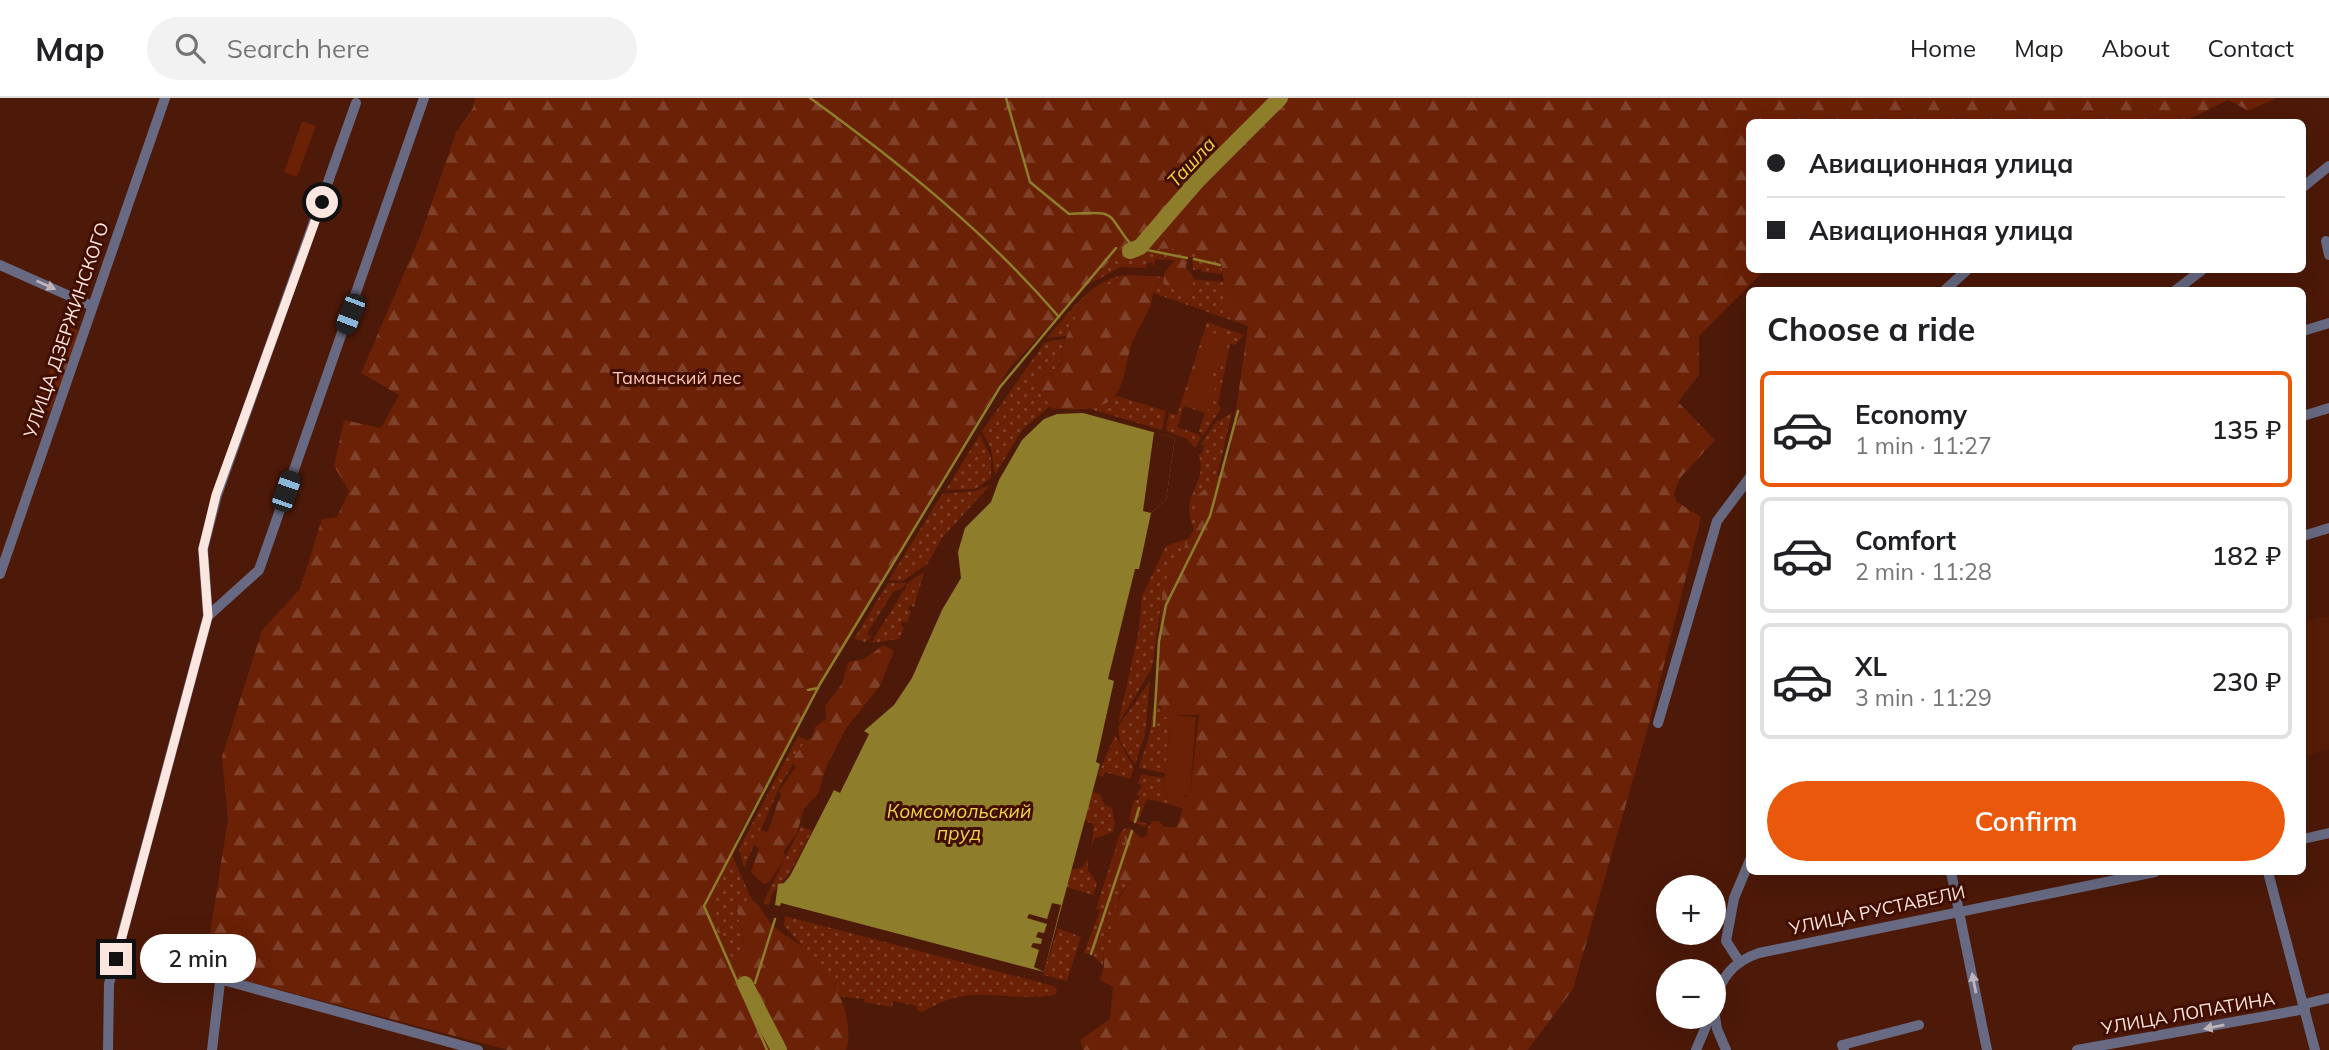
<!DOCTYPE html>
<html lang="en">
<head>
<meta charset="utf-8">
<style>
	:root { --surface:#fff; --page:#f2f2f2; --text:#202124; --muted:#757577; --line:#e0e0e0; --accent:#ea580c }
	body { margin:0; font-family:Mulish,sans-serif; background:var(--page); color:var(--text); height:100vh; display:flex; flex-direction:column; font-size:26px; white-space:nowrap }
	* { box-sizing:border-box; margin:0 }
	p { font-size:23px; color:var(--muted) }
	.icon { flex:none; width:38px; height:38px; fill:none; stroke:currentColor; stroke-width:2; stroke-linecap:round; stroke-linejoin:round }
	.map { position:relative; flex:1; overflow:hidden }
	.drawer { position:absolute; left:1746px; top:189px; width:560px; height:588px; display:flex; flex-direction:column; background:var(--surface); border-radius:10px; box-shadow:0 7px 28px #0002 }
	.drawer>* { flex:none }
	.hud { position:absolute; left:1746px; top:21px; width:560px; height:154px; border-radius:10px; box-shadow:0 7px 28px #0002; display:grid; align-content:center; height:154px; padding:0 21px; background:var(--surface) }
	.tools { position:absolute; left:1656px; top:777px; display:grid; gap:14px }
	.tools a { display:grid; place-items:center; width:70px; height:70px; border-radius:50%; background:var(--surface); box-shadow:0 7px 28px #0002; font-size:35px }
	.end { position:absolute; width:32px; height:32px; margin:-16px; border:9px solid #fbe6e0; background:#111; box-shadow:0 0 0 4px #111 }
	.from { border-radius:50% }
	.bubble { position:absolute; height:49px; border-radius:24px; background:var(--surface); box-shadow:0 7px 28px #0002; font-size:23px; font-weight:600; line-height:49px; text-align:center }
	.car { position:absolute; width:21px; height:42px; margin:-21px -10px; border-radius:9px; box-shadow:0 0 5px 2px #0007; background:linear-gradient(#222 24%,#8ab4d8 0 40%,#222 0 76%,#8ab4d8 0 86%,#222 0) }
	.hud b { display:flex; align-items:center; gap:24px; height:66px; font-size:26px }
	.hud b+b { border-top:2px solid var(--line) }
	.hud i { width:18px; height:18px; background:var(--text) }
	ul { padding:0; list-style:none }
	li { display:flex; align-items:center; gap:21px; height:116px; margin:0 14px 10px; padding:0 7px; border:4px solid var(--line); border-radius:10px }
	li div { flex:1 }
	li b { display:block; font-size:26px }
	li em { font-style:normal; font-weight:600 }
	li.current { border-color:var(--accent) }
	li>.icon { width:63px; height:63px; stroke-width:1.5 }
	h2 { padding:0 21px; font-size:32px; line-height:84px }
	.action { display:flex; gap:14px; margin-top:auto; padding:14px 21px }
	.action a { flex:1; height:80px; border-radius:42px; background:var(--accent); color:#fff; font-size:28px; font-weight:600; line-height:80px; text-align:center }
	header { display:flex; align-items:center; gap:42px; box-sizing:border-box; height:98px; padding:0 35px; background:var(--surface); border-bottom:2px solid var(--line) }
	header strong { font-size:33px }
	nav { display:flex; gap:38px; margin-inline-start:auto; font-size:24px }
	.search { width:490px; height:63px; background:var(--page); display:flex; align-items:center; gap:18px; box-sizing:border-box; padding:0 24px; border-radius:38px; color:var(--muted); font-size:26px }
	.map>svg:first-child { display:block }
</style>
</head>
<body>
<header>
<strong>Map</strong>
<div class="search"><svg class="icon" aria-label="search" viewBox="0 0 24 24"><circle cx="10" cy="10" r="6"/><path d="M15 15l6 6"/></svg>Search here</div>
<nav><a>Home</a><a>Map</a><a>About</a><a>Contact</a></nav>
</header>
<div class="map">
<svg width="2329" height="952" viewBox="0 0 2329 952">
	<defs>
		<pattern id="grass-dots" width="8" height="8" patternUnits="userSpaceOnUse" patternTransform="scale(1.75)"><rect width="8" height="8" fill="#6a2106"/><path d="M2 2h.1M6 6h.1" fill="none" stroke="#80412a" stroke-width="1.8" stroke-linecap="round"/></pattern>
		<pattern id="forest-firs" width="22" height="20" patternUnits="userSpaceOnUse" patternTransform="scale(1.75)"><rect width="22" height="20" fill="#6a2106"/><path d="M5 1l3.5 6h-7zM16 11l3.5 6h-7z" fill="#80412a"/></pattern>
	</defs>
	<rect width="100%" height="100%" fill="#4d1908"/>
	<polygon fill="#571c08" points="2329,518 2329,651 2303,659 2303,524"/>
	<g fill="url(#grass-dots)">
		<polygon points="1122,150 1183,151 1221,164 1222,176 1202,174 1201,171 1193,172 1192,160 1187,159 1186,173 1184,163 1155,161 1154,170 1152,165 1147,165 1146,170 1121,169 1089,186"/>
		<path d="M1129,177C1096,190 1081,207 1066,238L1047,240C1067,216 1095,177 1129,177Z"/>
		<polygon points="1151,178 1225,184 1248,228 1153,195"/>
		<polygon points="1207,224 1244,237 1235,247 1230,246 1218,306 1221,310 1203,338 1199,333 1205,315 1184,308 1177,329 1198,336 1201,340 1195,350 1187,341 1166,333 1169,315 1177,317"/>
		<polygon points="1065,241 1057,275 1050,271 1036,286 1050,308 1022,332 995,377 991,351 982,333 1045,244"/>
		<polygon points="1117,298 1166,313 1162,332 1090,311"/>
		<path d="M1232,315L1214,391L1194,433C1192,426 1189,418 1189,410C1190,391 1208,377 1198,356H1202L1204,347L1201,346L1215,325Z"/>
		<polygon points="980,336 991,360 991,380 975,391 946,392"/>
		<polygon points="990,387 943,439 927,466 903,483 889,482 942,396 975,393"/>
		<polygon points="1192,439 1161,506 1152,570 1118,626 1138,537 1142,498 1166,448"/>
		<polygon points="924,474 914,509 910,507 908,512 911,514 907,525 903,523 901,527 904,530 899,541 871,545 909,484"/>
		<polygon points="888,485 906,485 903,490 893,494 867,536 872,539 865,544 854,541"/>
		<polygon points="1150,583 1145,636 1135,667 1120,643 1118,629"/>
		<polygon points="1154,607 1170,616 1185,613 1199,617 1171,617 1165,675 1139,670 1150,635"/>
		<polygon points="1115,637 1134,670 1130,681 1105,674 1103,679 1098,677"/>
		<polygon points="798,638 807,642 780,688 744,770 739,751"/>
		<polygon points="1141,676 1164,680 1163,693 1167,694 1169,706 1147,701 1138,723 1147,726 1145,729 1129,722 1134,702 1138,702 1139,698 1136,697 1142,688 1138,685"/>
		<polygon points="1091,694 1100,696 1105,707 1112,710 1115,726 1113,734 1095,740 1091,749 1094,727 1083,721"/>
		<polygon points="801,728 812,733 789,776 772,796 769,807 763,805"/>
		<polygon points="1125,730 1128,731 1124,737 1127,758 1123,757 1128,780 1131,783 1119,798 1111,844 1104,849 1103,868 1093,857 1084,855 1100,812 1096,811 1120,735"/>
		<polygon points="733,759 752,802 736,809 746,854 733,864 711,812 718,784"/>
		<polygon points="1088,761 1088,772 1097,785 1093,797 1066,789 1070,772 1082,769"/>
		<path d="M785,818L1054,888L1057,892L1055,897C1001,905 972,883 923,914L917,913V908L893,903L892,909L864,904V901L836,898L822,872L784,827Z"/>
		<polygon points="1058,830 1081,839 1067,883 1043,877"/>
	</g>
	<g fill="url(#forest-firs)">
		<path d="M475,0H2276L2249,13L2228,2L2183,24H1750V172H1765L1699,238V277L1678,304L1715,342L1680,380L1674,396L1677,404L1701,419L1649,626L1573,891L1528,952H1083L1080,942L1110,921L1113,889L1100,882L1104,868V849L1111,844C1115,815 1112,806 1131,783L1118,782L1109,776L1116,752L1121,749L1123,757H1127L1124,737L1129,729L1141,740L1147,738L1148,729L1153,723H1159L1164,729H1176L1183,711L1169,706L1167,694L1174,691L1187,699L1190,695L1199,617L1178,614L1168,621L1162,617L1161,609L1154,607L1163,486L1198,425L1195,400L1219,378L1230,354L1248,228L1229,219L1221,164L1183,151L1122,150L1009,271L999,287L823,580L736,742L733,759L719,784L711,812L733,864L746,853L736,809L752,802C761,807 762,815 769,823C782,838 803,846 817,861C837,881 855,926 846,952H508L228,878L205,867L228,721L222,659L262,532L300,491L322,421L337,419L349,393L334,368L344,322L381,330L399,297L361,275L421,136L456,34L473,10Z"/>
		<polygon points="1177,160 1185,162 1186,169 1194,180 1192,192 1181,196 1163,185 1165,174"/>
		<path d="M1129,177L1151,178C1160,206 1139,224 1131,248C1126,263 1125,287 1114,299C1099,315 1071,311 1052,311L1036,286L1045,269L1057,274C1062,262 1062,249 1067,237C1078,208 1100,188 1129,177Z"/>
		<polygon points="66,228 80,233 50,313 37,308"/>
		<path d="M884,547L894,553L880,588L847,629L827,667L818,696L804,711L797,735L784,753L785,761L768,785L763,786L751,774L759,750L751,745L760,731L767,734C774,721 774,711 781,698L779,693L796,669L792,664C795,655 805,643 813,638L815,629L826,621L825,608L842,586L848,564L864,561Z"/>
	</g>
	<g fill="#6a2106">
		<polygon points="302,23 316,28 297,79 284,74"/>
		<polygon points="1207,233 1230,240 1219,275 1195,268"/>
		<polygon points="1195,273 1218,280 1208,313 1185,306"/>
		<polygon points="1171,617 1196,619 1190,698 1163,694"/>
	</g>
	<polygon fill="#8e7e2c" points="1083,315 1175,340 1166,402 1151,415 1139,471 1135,471 1108,581 1114,583 1096,664 1100,666 1044,874 781,805 780,808 775,807 778,786 784,785 790,778 834,692 840,695 869,636 864,633 894,607 912,580 942,512 961,480 958,454 965,430 991,404 999,382 1022,342 1044,321 1057,316"/>
	<g fill="#4d1908">
		<polygon points="1154,334 1175,340 1166,402 1151,415 1143,413"/>
		<polygon points="1052,805 1061,807 1044,874 1034,869 1039,852 1031,849 1033,845 1041,846 1042,841 1036,839 1038,834 1044,835 1047,826 1027,820 1029,816 1047,821"/>
	</g>
	<g fill="none" stroke-linecap="round" stroke-linejoin="round">
		<g stroke="#8e7e2c" stroke-width="2.5">
			<path d="M810,0C900,65 987,135 1059,219"/>
			<path d="M1006,0L1030,84L1069,116C1125,112 1103,117 1135,151"/>
			<polyline points="1137,150 1187,160"/>
			<polyline points="1194,161 1220,167"/>
			<polyline points="808,592 818,590"/>
			<polyline points="1154,628 1159,543 1166,507 1210,418 1238,313"/>
			<polyline points="1135,724 1139,710"/>
			<polyline points="1091,856 1132,733"/>
			<polyline points="755,885 775,821"/>
			<polyline points="751,898 753,894"/>
			<polyline points="767,952 704,808 820,586 1000,289 1116,150"/>
		</g>
		<g stroke="#8e7e2c" stroke-width="16">
			<polyline points="1130,153 1140,149 1198,82 1280,0"/>
			<polyline points="745,886 779,952"/>
		</g>
		<g stroke="#676a82" stroke-width="10">
			<polyline points="2303,89 2329,68"/>
			<polyline points="2326,143 2329,157"/>
			<polyline points="0,167 92,208"/>
			<polyline points="1945,192 1967,172"/>
			<polyline points="2176,192 2202,172"/>
			<polyline points="2303,233 2329,225"/>
			<polyline points="2303,318 2329,310"/>
			<polyline points="2303,438 2329,430"/>
			<polyline points="0,476 165,0"/>
			<polyline points="208,518 259,472 424,0"/>
			<polyline points="1658,625 1717,423 1750,379"/>
			<polyline points="2303,741 2329,735"/>
			<polyline points="1951,774 1987,952"/>
			<polyline points="2268,774 2315,952"/>
			<polyline points="1739,863 1726,843 1734,800 1750,762"/>
			<polyline points="2304,906 2329,900"/>
			<path d="M1713,907C1721,880 1732,864 1759,855L2155,774"/>
			<polyline points="1713,907 1717,931 1726,952"/>
			<polyline points="108,952 109,886 208,518 203,451 217,397 356,5"/>
			<polyline points="212,952 220,884 223,882 478,952"/>
			<polyline points="1696,952 1710,919"/>
			<polyline points="1844,952 1842,947 1919,927"/>
			<polyline points="2077,952 2305,911"/>
		</g>
	</g>
	<defs><path id="oneway-solid" d="M-6-.8H1V-3.2L6.5 0L1 3.2V.8H-6Z" transform="scale(1.75)"/></defs>
	<g fill="#c0b4ba">
		<use href="#oneway-solid" transform="translate(46 187) rotate(24)"/>
		<use href="#oneway-solid" transform="translate(1974 885) rotate(-101)"/>
		<use href="#oneway-solid" transform="translate(2214 929) rotate(169)"/>
	</g>
	<g fill="none" stroke-linecap="round" stroke-linejoin="round">
		<polyline stroke="#fbe6e0" stroke-width="9" points="116,861 208,518 203,451 216,397 322,104"/>
	</g>
	<g text-anchor="middle" dominant-baseline="central" stroke-width="6" stroke-linejoin="round" paint-order="stroke">
		<g font-size="18" fill="#fbe6e0" stroke="#410e00">
			<text transform="translate(66 232) rotate(-71)">УЛИЦА ДЗЕРЖИНСКОГО</text>
			<text transform="translate(1877 812) rotate(-12)">УЛИЦА РУСТАВЕЛИ</text>
			<text transform="translate(2188 915) rotate(-10)">УЛИЦА ЛОПАТИНА</text>
		</g>
		<g font-size="18" fill="#fcc8b8" stroke="#410e00">
			<text x="677" y="279">Таманский лес</text>
		</g>
		<g font-size="19" font-style="italic" fill="#f0d546" stroke="#410e00">
			<text transform="translate(1191 64) rotate(-47)">Ташла</text>
			<text x="959" y="713">Комсомольский<tspan x="959" dy="22">пруд</tspan></text>
		</g>
	</g>
</svg>
<div class="tools">
<a>+</a>
<a>−</a>
</div>
<i class="end from" style="left:322px;top:104px"></i>
<i class="end" style="left:116px;top:861px"></i>
<div class="bubble" style="left:140px;top:836px;width:116px">2 min</div>
<i class="car" style="left:350px;top:216px;rotate:201deg"></i>
<i class="car" style="left:286px;top:393px;rotate:19deg"></i>
<div class="hud">
<b><i class="from"></i>Авиационная улица</b>
<b><i></i>Авиационная улица</b>
</div>
<section class="drawer">
<h2>Choose a ride</h2>
<ul>
<li class="current"><svg class="icon" aria-label="car" viewBox="0 0 24 24"><path d="M5 17H2v-5l4-1 3-4h7l3 4 3 1v5h-3M9 17h6M6 11h13"/><circle cx="7" cy="17" r="2"/><circle cx="17" cy="17" r="2"/></svg><div><b>Economy</b><p>1 min · 11:27</p></div><em>135 ₽</em></li>
<li><svg class="icon" aria-label="car" viewBox="0 0 24 24"><path d="M5 17H2v-5l4-1 3-4h7l3 4 3 1v5h-3M9 17h6M6 11h13"/><circle cx="7" cy="17" r="2"/><circle cx="17" cy="17" r="2"/></svg><div><b>Comfort</b><p>2 min · 11:28</p></div><em>182 ₽</em></li>
<li><svg class="icon" aria-label="car" viewBox="0 0 24 24"><path d="M5 17H2v-5l4-1 3-4h7l3 4 3 1v5h-3M9 17h6M6 11h13"/><circle cx="7" cy="17" r="2"/><circle cx="17" cy="17" r="2"/></svg><div><b>XL</b><p>3 min · 11:29</p></div><em>230 ₽</em></li>
</ul>
<div class="action"><a>Confirm</a></div>
</section>
</div>
</body>
</html>
